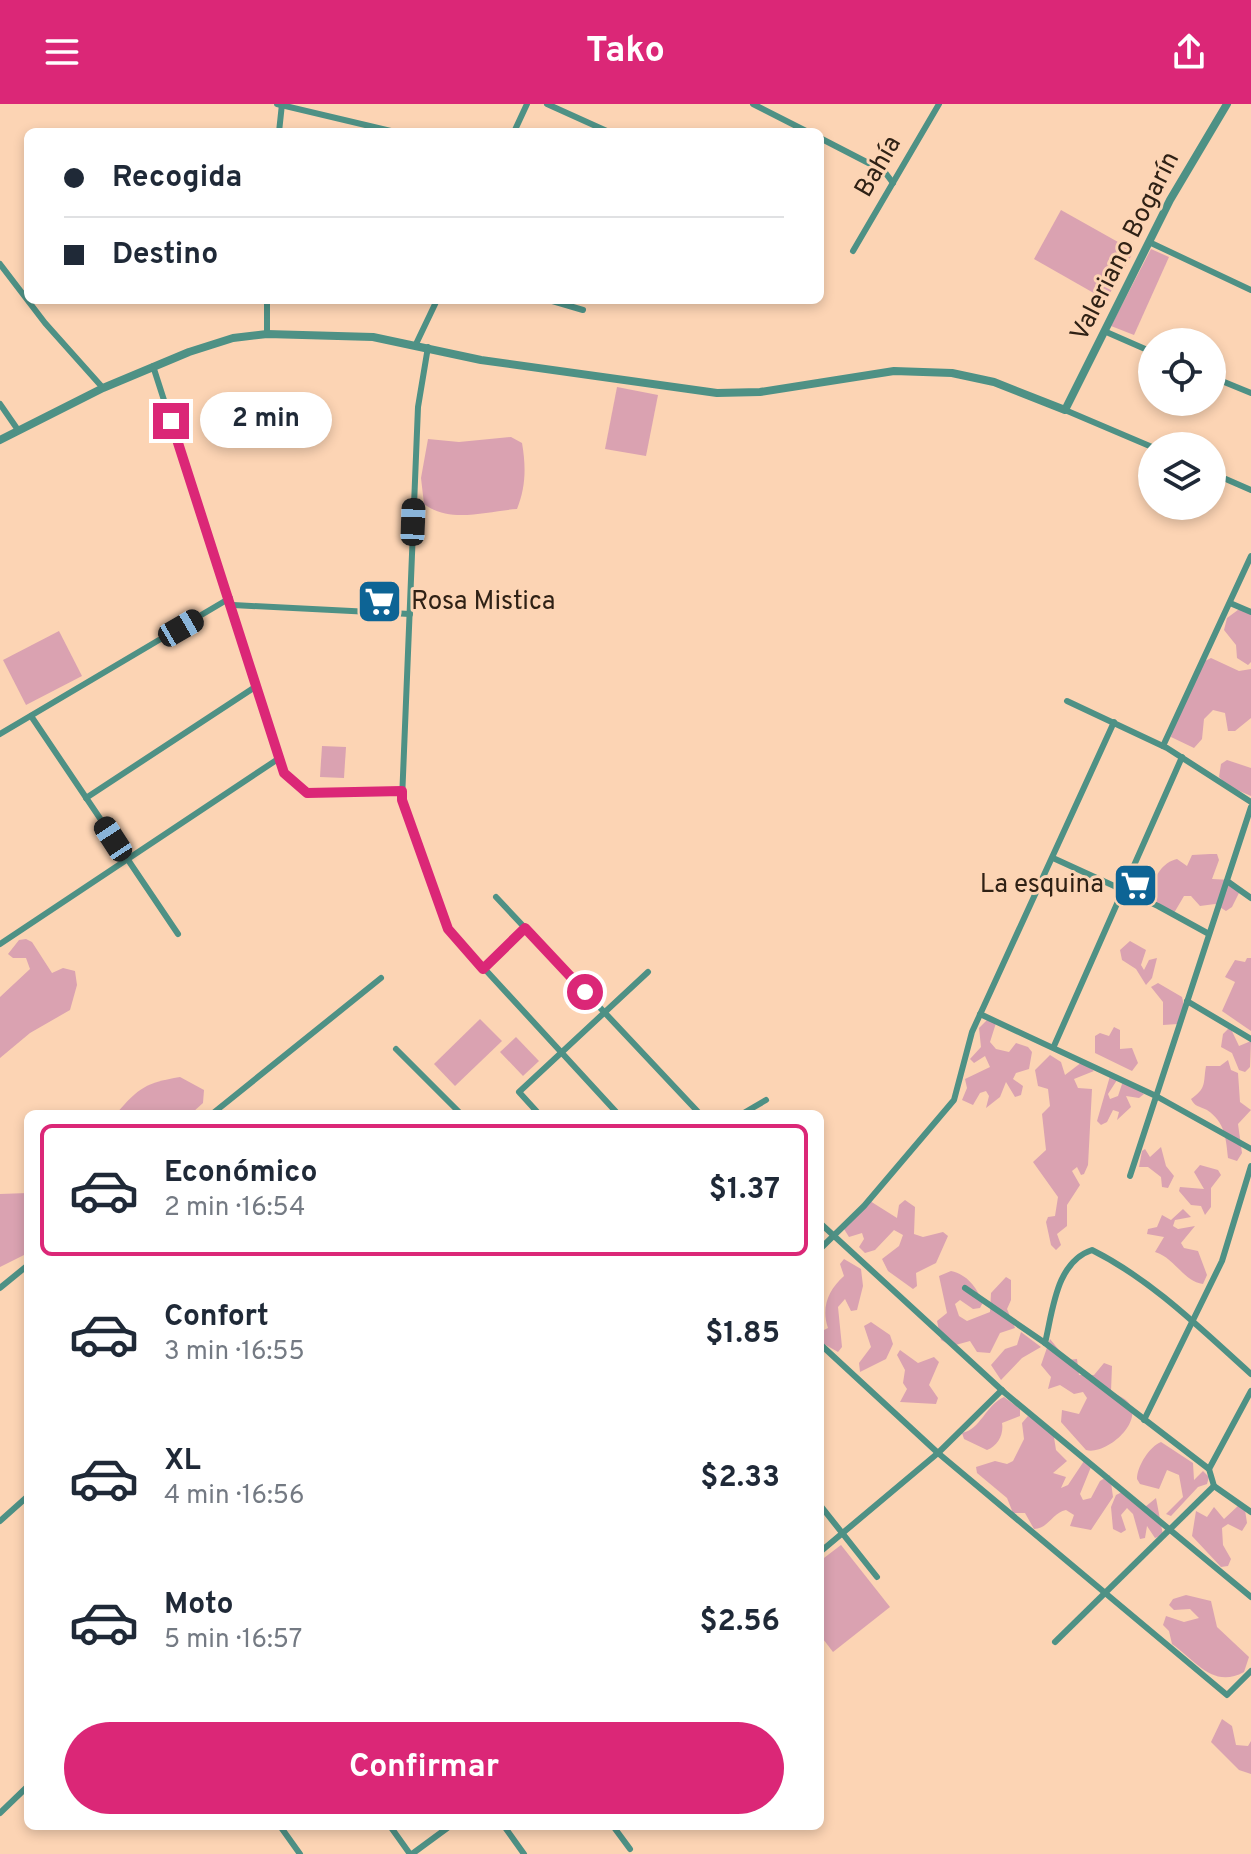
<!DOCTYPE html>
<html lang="es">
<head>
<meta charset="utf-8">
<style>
	:root { --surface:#fff; --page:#f2f2f3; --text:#1f2937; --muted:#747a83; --line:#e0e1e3; --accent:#db2777 }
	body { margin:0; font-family:Overpass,sans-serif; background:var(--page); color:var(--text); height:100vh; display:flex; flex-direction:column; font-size:30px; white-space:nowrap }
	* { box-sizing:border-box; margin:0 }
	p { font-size:26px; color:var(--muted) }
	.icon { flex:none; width:44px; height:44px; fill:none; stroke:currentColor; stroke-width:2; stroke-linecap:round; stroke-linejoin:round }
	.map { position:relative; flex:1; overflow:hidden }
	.sheet { position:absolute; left:24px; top:1006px; width:800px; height:720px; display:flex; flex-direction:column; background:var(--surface); border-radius:12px; box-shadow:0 4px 12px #0003 }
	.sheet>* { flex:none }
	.hud { position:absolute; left:24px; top:24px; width:800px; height:176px; border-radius:12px; box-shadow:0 4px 12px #0003; display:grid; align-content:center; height:176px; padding:0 40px; background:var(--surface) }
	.buttons { position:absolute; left:1138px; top:224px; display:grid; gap:16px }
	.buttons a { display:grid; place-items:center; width:88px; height:88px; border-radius:50%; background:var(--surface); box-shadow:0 4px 12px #0003; font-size:40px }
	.end { position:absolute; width:36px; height:36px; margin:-18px; border:10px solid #db2777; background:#fff; box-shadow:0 0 0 4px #fff }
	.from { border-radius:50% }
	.bubble { position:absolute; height:56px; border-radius:28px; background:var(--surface); box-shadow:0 4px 12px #0003; font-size:26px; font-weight:700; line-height:56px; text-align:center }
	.car { position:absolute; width:24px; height:48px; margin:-24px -12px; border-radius:10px; box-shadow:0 0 6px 2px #0007; background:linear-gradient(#222 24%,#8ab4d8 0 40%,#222 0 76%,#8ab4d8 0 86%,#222 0) }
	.hud b { display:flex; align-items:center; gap:28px; height:76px; font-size:30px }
	.hud b+b { border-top:2px solid var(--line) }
	.hud i { width:20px; height:20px; background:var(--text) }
	ul { padding:14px 0 0; list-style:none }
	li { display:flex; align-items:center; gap:24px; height:132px; margin:0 16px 12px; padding:0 24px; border:4px solid transparent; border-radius:12px }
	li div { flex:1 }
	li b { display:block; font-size:30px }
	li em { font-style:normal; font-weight:700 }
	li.current { border-color:var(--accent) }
	li>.icon { width:72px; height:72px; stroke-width:1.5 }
	.primary-button { display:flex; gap:16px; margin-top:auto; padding:16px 40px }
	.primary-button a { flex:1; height:92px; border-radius:48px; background:var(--accent); color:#fff; font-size:32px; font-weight:700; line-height:92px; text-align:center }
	header { display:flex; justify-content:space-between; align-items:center; height:104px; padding:0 40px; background:var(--accent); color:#fff; font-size:36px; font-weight:700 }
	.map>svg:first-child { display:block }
</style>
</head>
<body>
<header><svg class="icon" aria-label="menu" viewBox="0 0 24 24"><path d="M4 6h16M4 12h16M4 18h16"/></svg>Tako<svg class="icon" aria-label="share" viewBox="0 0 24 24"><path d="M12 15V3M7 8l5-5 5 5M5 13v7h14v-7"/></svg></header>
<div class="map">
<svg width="1251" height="1750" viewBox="0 0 1251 1750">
	<rect width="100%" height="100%" fill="#fcd4b4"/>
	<g fill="#daa2b1">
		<polygon points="1061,106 1134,147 1106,196 1034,155"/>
		<polygon points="1151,145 1169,153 1134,231 1111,222"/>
		<polygon points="617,283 658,291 646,352 605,345"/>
		<path d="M511,333L522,339C526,362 526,383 517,405C487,407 450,420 424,400L421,374L428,335L459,338Z"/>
		<polygon points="1242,503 1251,505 1251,558 1248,561 1237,554 1236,541 1224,526 1227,514"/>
		<polygon points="59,527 82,572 26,601 3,556"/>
		<polygon points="1211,554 1239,567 1251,565 1251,614 1235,627 1228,627 1225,609 1213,606 1204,615 1202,635 1194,644 1171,633 1173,620 1205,557"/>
		<polygon points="322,642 346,643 344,674 320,673"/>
		<polygon points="1227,656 1251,664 1251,692 1228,682 1219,673 1221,660"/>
		<path d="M1210,750H1217L1219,756L1212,775L1231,776L1241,785L1232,803L1226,807L1215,800L1200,802L1191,792H1184L1174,809L1157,799L1152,787C1153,773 1163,758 1177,755L1187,762L1192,751Z"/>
		<polygon points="26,835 32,838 52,869 63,864 75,867 77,881 70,906 30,929 0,954 0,893 30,865 26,854 13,854 8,850 19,836"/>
		<polygon points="1130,837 1146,846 1141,861 1144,866 1149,856 1157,854 1152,874 1146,881 1136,865 1122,856 1120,846"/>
		<polygon points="1247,854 1251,854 1251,927 1222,907 1235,878 1225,873 1235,856 1245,858"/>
		<polygon points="1158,879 1182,893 1185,906 1178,920 1163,921 1163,898 1151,883"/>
		<polygon points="989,914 996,919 990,938 996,945 1009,948 1016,939 1028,943 1032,948 1029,965 1016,969 1013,975 1023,982 1021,991 1015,993 1006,978 1000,993 986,1004 989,992 986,987 980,989 973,1001 962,996 967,984 965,975 990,963 985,952 974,959 970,955 981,943 979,924"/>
		<polygon points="480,915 502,937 455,982 434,960"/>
		<polygon points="1114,923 1120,926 1120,945 1132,944 1138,959 1132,967 1095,949 1095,932 1100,929 1109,932"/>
		<polygon points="1230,923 1239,942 1251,937 1250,963 1245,968 1239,966 1232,949 1221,943 1223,930"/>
		<polygon points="516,933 539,957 523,972 500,948"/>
		<polygon points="1050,951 1061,958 1065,971 1082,958 1094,967 1074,975 1078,984 1092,985 1088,1061 1084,1070 1081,1071 1077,1063 1072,1067 1080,1081 1067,1101 1067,1122 1057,1130 1061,1141 1056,1146 1051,1141 1046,1118 1048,1113 1055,1112 1058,1093 1033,1058 1046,1046 1042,1010 1050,1002 1048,985 1038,982 1035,966"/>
		<path d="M1228,956L1231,966L1238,969L1240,998L1251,1006L1238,1020L1242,1049L1237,1057L1228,1054C1226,1034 1225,1018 1207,1006C1199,1002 1195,1003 1191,995C1207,984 1203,979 1206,962H1220Z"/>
		<polygon points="1110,972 1117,976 1108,990 1110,995 1118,992 1123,977 1144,990 1139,994 1126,992 1131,1003 1117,1016 1119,1008 1113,1006 1107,1018 1101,1021 1097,1017"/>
		<path d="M180,973L204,986L203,999L193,1008L116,1010C139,983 146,979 180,973Z"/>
		<polygon points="1161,1043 1166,1062 1174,1072 1168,1084 1162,1083 1161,1073 1148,1063 1139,1063 1142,1047 1145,1045 1150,1053"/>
		<polygon points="1200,1061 1218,1066 1221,1071 1211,1084 1211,1103 1205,1111 1201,1102 1191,1101 1179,1087 1180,1083 1204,1085 1194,1068"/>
		<polygon points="28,1089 28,1149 0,1163 0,1090"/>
		<polygon points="905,1096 915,1103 914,1130 923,1133 943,1128 948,1132 936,1159 916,1169 917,1182 913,1185 888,1167 882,1155 899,1142 903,1131 894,1126 875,1146 865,1149 859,1143 864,1135 862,1129 849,1133 844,1125 870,1097 897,1114 899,1101"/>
		<path d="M1183,1105L1191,1113L1175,1116L1173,1122L1178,1125L1195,1122L1181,1139L1184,1144L1198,1147L1207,1171L1203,1180C1183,1177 1175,1154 1155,1148L1164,1133L1147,1130L1148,1125L1157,1123L1162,1111L1171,1116Z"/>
		<path d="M844,1155L861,1165L863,1182L857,1206L851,1207L845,1195L838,1203L842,1243L838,1248L824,1240L820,1228L828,1224C821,1204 828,1186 844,1172L840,1160Z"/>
		<path d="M951,1167C968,1171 976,1183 983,1198L980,1204L973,1205L960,1196L955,1200L959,1212L967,1217L990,1208L991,1189L1006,1173L1011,1176V1196L1007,1205L1015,1224L1000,1229L990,1249L977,1248L970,1237L952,1242L941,1236L937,1217L947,1209L939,1172Z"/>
		<polygon points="871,1218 890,1231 893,1240 886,1255 860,1268 859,1259 871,1243 864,1222"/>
		<polygon points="1021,1228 1041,1243 1022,1254 1001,1276 991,1261 1005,1245 1017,1241"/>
		<path d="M1050,1235L1067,1256L1077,1255L1079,1271H1094L1104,1259L1112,1262L1111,1287C1115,1290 1124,1294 1127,1297C1147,1316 1106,1352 1086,1346L1061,1318L1062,1306L1079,1310L1087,1294L1083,1288L1074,1290L1060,1281L1048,1285L1051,1273L1041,1261Z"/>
		<polygon points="900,1246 918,1259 934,1253 939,1258 929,1281 938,1294 936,1300 900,1298 907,1285 903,1279 905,1266 897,1251"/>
		<path d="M1004,1293L1020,1305V1312L1002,1319C1004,1330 998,1342 987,1346L964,1335L962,1329C981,1325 985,1302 1004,1293Z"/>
		<path d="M1028,1312L1053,1327L1056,1346L1067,1357L1053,1369L1066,1373L1061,1384L1068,1381L1084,1357L1091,1363L1080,1390L1083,1396L1091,1394L1100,1377L1110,1371L1113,1393L1091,1426L1070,1422L1074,1411L1066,1406C1052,1409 1048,1425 1034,1425L1025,1409H1013L1007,1394L977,1369L976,1363L995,1357L1007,1360L1013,1357L1024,1335L1022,1319Z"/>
		<path d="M1161,1338L1193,1359L1194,1376L1203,1367L1209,1373L1207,1380L1198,1383L1171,1412L1166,1410L1183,1393L1179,1371L1167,1366L1159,1385L1140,1380L1137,1375C1137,1362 1150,1342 1161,1338Z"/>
		<polygon points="1122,1388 1145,1403 1156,1394 1163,1431 1155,1434 1147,1422 1145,1434 1140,1435 1133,1410 1127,1404 1121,1411 1126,1426 1121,1429 1113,1425 1111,1403 1116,1391"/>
		<polygon points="1239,1401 1245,1406 1247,1419 1242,1427 1228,1420 1222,1424 1223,1441 1231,1455 1228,1462 1221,1463 1192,1432 1196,1407 1207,1413 1214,1403 1224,1415"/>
		<polygon points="841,1441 890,1503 833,1548 820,1531 820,1457"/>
		<path d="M1186,1491L1211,1497L1217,1523L1249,1553L1244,1568C1213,1585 1196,1557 1172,1540L1169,1527L1163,1521L1166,1512L1184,1518L1199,1514L1190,1505L1174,1506L1169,1501L1173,1495Z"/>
		<polygon points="1222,1615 1232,1622 1236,1641 1248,1642 1251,1637 1251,1670 1239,1666 1211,1638"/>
	</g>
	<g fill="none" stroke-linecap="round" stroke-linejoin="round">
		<g stroke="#4e9185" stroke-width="6">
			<polyline points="277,0 395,28"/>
			<polyline points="547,0 609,28"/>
			<polyline points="753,0 808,28"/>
			<polyline points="279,28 282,0"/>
			<polyline points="514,28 527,0"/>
			<polyline points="820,34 884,67 893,79"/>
			<polyline points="1149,138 1251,186"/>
			<polyline points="853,147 939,0"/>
			<polyline points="0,160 45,219 103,284"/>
			<polyline points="267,196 267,230"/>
			<polyline points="549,196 583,206"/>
			<polyline points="1104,227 1152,248"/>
			<polyline points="416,240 437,196"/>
			<polyline points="428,243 418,303 402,696 448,825 618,1010"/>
			<polyline points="153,262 284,669 307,689 402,687"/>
			<polyline points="1212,273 1251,289"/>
			<polyline points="0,300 18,326"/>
			<polyline points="1065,306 1152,343"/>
			<polyline points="1212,369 1251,386"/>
			<polyline points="1230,499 1251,508"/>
			<polyline points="233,501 410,510"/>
			<polyline points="1067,597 1167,644 1251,698"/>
			<polyline points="31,612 178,830"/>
			<polyline points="0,630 230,494"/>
			<polyline points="1163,642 1251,452"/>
			<polyline points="86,694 255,583"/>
			<polyline points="1053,754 1158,802 1209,830"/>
			<polyline points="1227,777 1251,794"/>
			<polyline points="496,793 700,1010"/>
			<polyline points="0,840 278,655"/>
			<polyline points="483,865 525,824"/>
			<polyline points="1187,897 1251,935"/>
			<polyline points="980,910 1156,992 1251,1045"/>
			<polyline points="1054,942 1182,653"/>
			<polyline points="396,945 461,1010"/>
			<polyline points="212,1010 381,874"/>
			<polyline points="539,1010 519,988 648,868"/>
			<polyline points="742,1010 766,996"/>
			<polyline points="1130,1072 1251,703"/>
			<polyline points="820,1119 1005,1289 1251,1493"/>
			<polyline points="820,1145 864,1102 954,996 972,928 1114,618"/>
			<polyline points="0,1184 28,1161"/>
			<polyline points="965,1184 1045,1239 1209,1365 1214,1382 1251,1408"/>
			<path d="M1045,1239C1053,1206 1056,1158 1092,1146C1152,1176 1202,1226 1251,1270"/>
			<polyline points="820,1240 938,1349 1227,1591 1251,1567"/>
			<polyline points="1144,1316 1222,1157 1251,1062"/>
			<polyline points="1209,1365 1251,1287"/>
			<polyline points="820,1401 877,1473"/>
			<polyline points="0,1417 28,1392"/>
			<polyline points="820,1448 938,1349 1002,1286"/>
			<polyline points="1055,1538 1214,1382"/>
			<polyline points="0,1709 28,1682"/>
			<polyline points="280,1722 300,1750"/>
			<polyline points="390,1722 410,1750"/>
			<polyline points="504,1722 524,1750"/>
			<polyline points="613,1722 630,1745"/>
			<polyline points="412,1750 450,1722"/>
		</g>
		<polyline stroke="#4e9185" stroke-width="8" points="0,336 103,284 189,248 233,234 267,230 373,233 481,256 717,289 760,288 894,267 952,269 994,278 1065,306 1170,96 1227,0"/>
	</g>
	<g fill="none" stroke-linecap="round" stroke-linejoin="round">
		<polyline stroke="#db2777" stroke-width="10" points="171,317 284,669 307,689 402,687 402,696 448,825 483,865 525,824 585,888"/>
	</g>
	<defs>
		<symbol id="supermarket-square" viewBox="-11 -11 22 22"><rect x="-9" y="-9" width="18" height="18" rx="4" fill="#0d6495" stroke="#fcd4b4"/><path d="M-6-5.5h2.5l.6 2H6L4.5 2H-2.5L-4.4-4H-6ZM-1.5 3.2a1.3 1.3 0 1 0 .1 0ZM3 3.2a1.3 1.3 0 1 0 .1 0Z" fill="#fff"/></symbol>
	</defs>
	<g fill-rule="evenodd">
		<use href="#supermarket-square" x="354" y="472" width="51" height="51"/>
		<use href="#supermarket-square" x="1110" y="756" width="51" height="51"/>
	</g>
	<g text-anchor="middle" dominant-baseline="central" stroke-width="6" stroke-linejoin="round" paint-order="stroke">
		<g font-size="26" fill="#2f2115" stroke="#fcd4b4">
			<text transform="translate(879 63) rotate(-60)">Bahía</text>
			<text transform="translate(1126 143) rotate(-63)">Valeriano Bogarín</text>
		</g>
		<g font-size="26" fill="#2f2115" stroke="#fcd4b4" text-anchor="start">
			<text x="411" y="498">Rosa Mistica</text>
			<text x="1104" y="781" text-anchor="end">La esquina</text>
		</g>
	</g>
</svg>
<div class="buttons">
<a><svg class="icon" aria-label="locate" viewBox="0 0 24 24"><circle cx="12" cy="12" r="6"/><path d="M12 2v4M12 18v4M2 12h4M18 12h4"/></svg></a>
<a><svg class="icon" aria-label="layers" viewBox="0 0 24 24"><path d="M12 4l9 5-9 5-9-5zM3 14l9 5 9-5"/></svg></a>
</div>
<i class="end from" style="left:585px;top:888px"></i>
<i class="end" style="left:171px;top:317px"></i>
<div class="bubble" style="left:200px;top:288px;width:132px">2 min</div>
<i class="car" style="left:413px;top:418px;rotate:2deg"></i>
<i class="car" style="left:181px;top:524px;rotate:60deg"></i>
<i class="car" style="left:113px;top:735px;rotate:327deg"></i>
<div class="hud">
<b><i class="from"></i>Recogida</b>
<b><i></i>Destino</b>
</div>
<section class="sheet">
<ul>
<li class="current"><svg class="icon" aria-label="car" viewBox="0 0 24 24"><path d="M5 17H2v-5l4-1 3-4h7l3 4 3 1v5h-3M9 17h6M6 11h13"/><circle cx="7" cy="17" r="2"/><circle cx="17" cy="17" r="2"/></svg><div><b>Económico</b><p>2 min · 16:54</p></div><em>$1.37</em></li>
<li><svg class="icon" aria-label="car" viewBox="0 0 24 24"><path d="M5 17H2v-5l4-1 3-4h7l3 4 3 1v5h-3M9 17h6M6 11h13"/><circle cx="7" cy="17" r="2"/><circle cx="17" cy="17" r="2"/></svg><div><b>Confort</b><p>3 min · 16:55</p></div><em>$1.85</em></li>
<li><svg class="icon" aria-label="car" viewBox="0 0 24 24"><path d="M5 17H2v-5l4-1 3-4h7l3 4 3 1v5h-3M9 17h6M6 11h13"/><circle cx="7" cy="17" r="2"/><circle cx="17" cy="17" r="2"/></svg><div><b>XL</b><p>4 min · 16:56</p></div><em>$2.33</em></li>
<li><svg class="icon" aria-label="car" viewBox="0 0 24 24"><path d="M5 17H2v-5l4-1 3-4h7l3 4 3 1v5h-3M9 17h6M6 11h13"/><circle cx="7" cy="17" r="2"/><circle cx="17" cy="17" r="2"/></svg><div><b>Moto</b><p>5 min · 16:57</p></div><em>$2.56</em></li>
</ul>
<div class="primary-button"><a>Confirmar</a></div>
</section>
</div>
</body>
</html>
